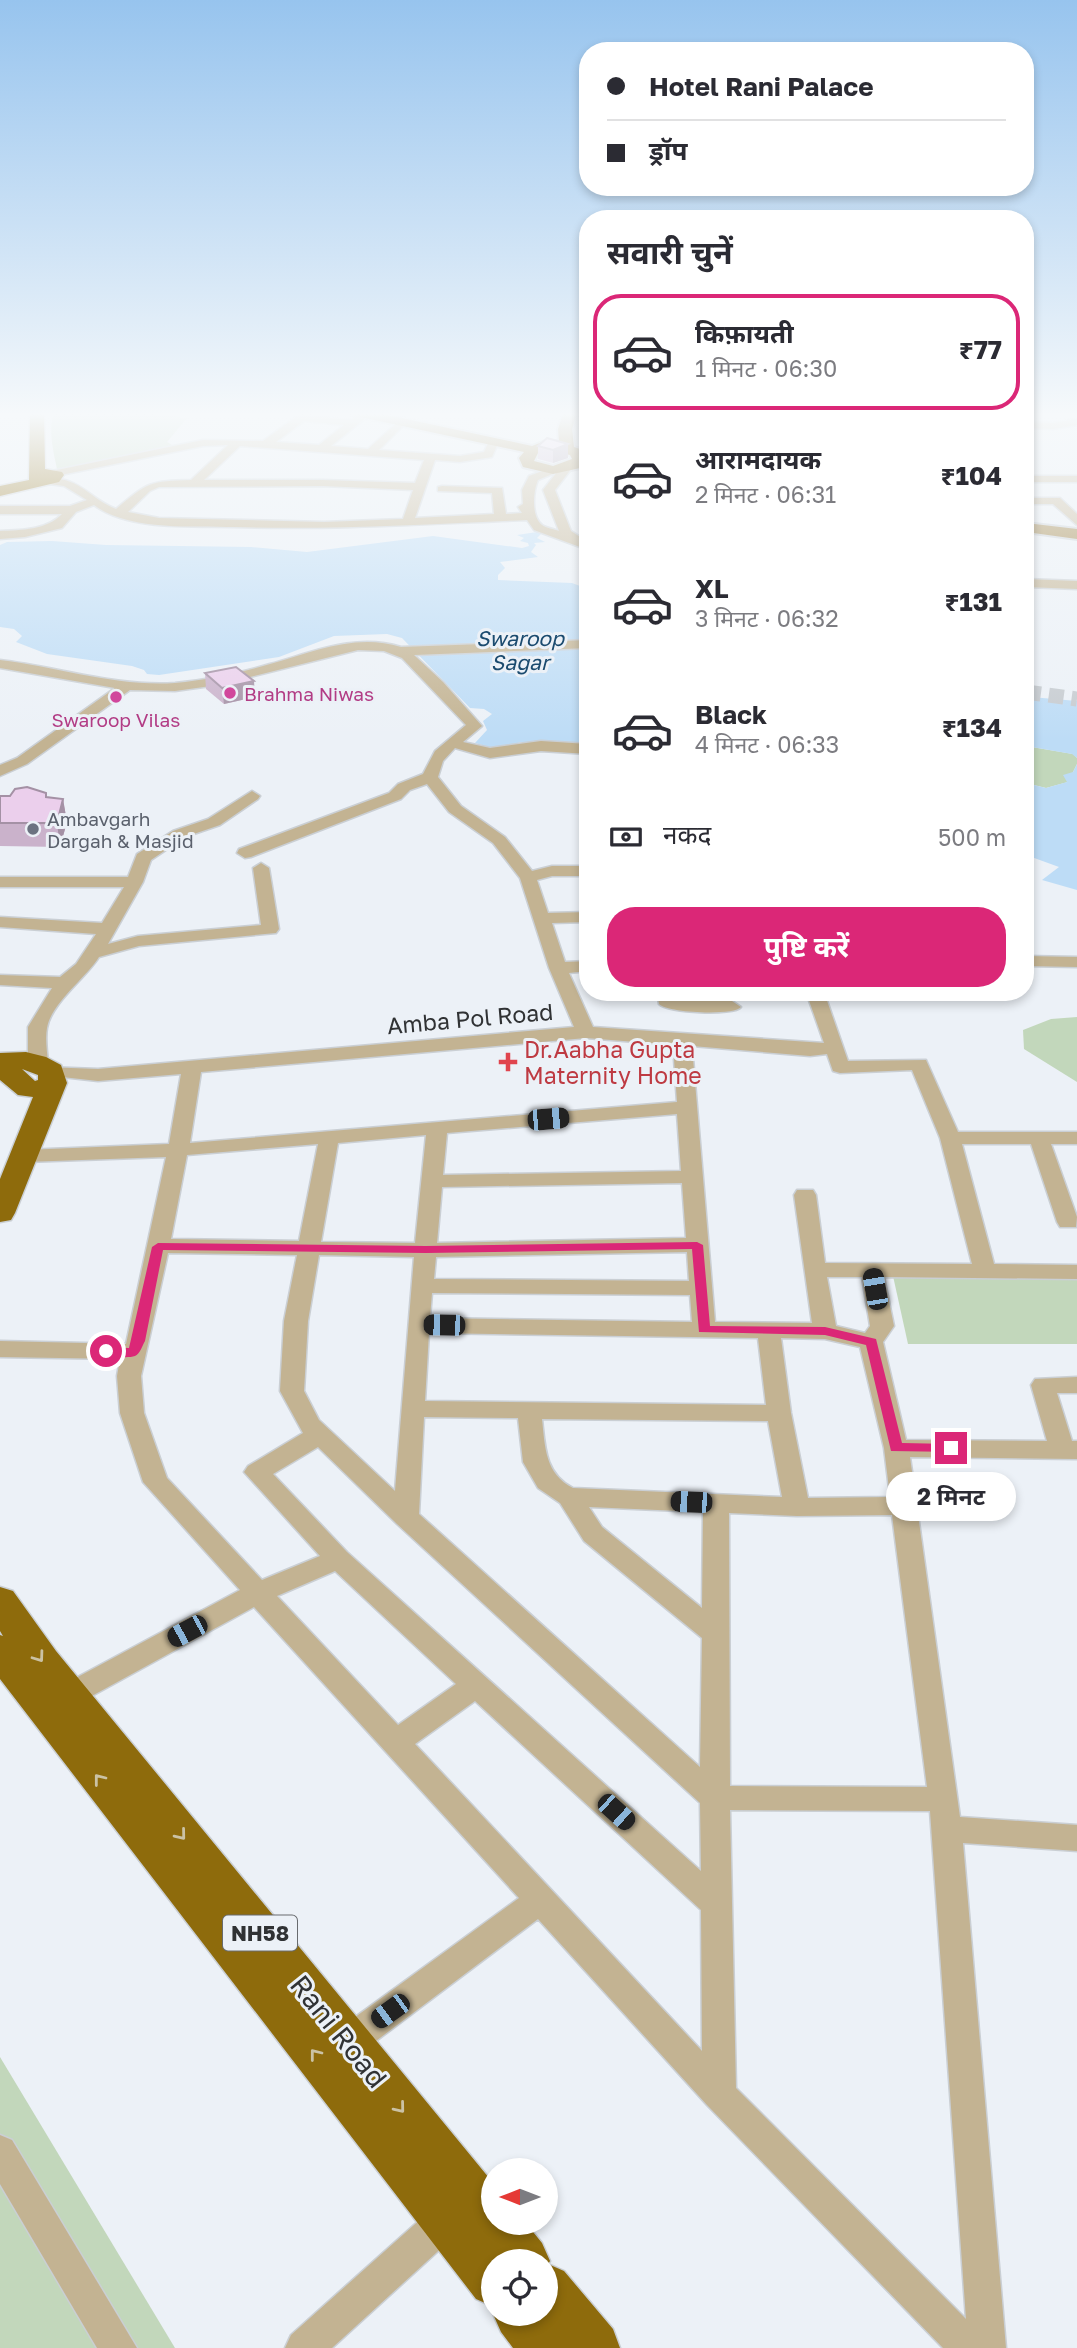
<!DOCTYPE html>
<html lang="hi">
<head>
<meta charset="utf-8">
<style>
	:root { --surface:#fff; --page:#f2f2f3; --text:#2b2b33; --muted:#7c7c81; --line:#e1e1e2; --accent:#db2777 }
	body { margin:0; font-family:"Golos Text","Noto Sans Devanagari",sans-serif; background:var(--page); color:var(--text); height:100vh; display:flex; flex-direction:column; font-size:26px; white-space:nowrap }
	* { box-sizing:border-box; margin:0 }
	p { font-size:23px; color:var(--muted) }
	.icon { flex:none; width:38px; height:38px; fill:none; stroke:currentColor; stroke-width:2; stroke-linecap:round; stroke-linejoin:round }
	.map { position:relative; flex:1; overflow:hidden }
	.sheet { position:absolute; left:579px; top:210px; width:455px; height:791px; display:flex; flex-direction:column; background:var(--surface); border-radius:28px; box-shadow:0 4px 10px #0003 }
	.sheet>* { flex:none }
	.hud { position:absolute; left:579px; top:42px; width:455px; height:154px; border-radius:28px; box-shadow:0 4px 10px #0003; display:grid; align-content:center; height:154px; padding:0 28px; background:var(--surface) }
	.needle { width:46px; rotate:270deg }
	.controls { position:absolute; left:481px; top:2158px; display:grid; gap:14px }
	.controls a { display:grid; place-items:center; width:77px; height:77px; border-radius:50%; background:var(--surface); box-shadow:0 4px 10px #0003; font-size:35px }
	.end { position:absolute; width:32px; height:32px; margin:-16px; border:9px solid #db2777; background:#fff; box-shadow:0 0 0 4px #fff }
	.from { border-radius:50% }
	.bubble { position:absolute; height:49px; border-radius:24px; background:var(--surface); box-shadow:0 4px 10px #0003; font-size:23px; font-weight:700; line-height:49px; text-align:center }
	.car { position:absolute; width:21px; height:42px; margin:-21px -10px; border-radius:9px; box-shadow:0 0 5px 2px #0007; background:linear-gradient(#222 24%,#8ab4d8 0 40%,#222 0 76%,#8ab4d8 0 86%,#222 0) }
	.hud b { display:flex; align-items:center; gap:24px; height:66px; font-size:26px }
	.hud b+b { border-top:2px solid var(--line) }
	.hud i { width:18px; height:18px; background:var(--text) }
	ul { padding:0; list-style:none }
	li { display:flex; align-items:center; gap:21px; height:116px; margin:0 14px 10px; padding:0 14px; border:4px solid transparent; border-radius:28px }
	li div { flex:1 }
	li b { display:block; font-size:26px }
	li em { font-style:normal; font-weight:700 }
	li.selected { border-color:var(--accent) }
	li>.icon { width:63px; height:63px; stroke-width:1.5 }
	h2 { padding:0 28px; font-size:32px; line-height:84px }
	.pay { display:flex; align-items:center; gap:18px; height:77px; padding:0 28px; font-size:26px }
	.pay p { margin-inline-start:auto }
	.action { display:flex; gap:14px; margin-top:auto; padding:14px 28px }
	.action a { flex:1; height:80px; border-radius:28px; background:var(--accent); color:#fff; font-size:28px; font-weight:700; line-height:80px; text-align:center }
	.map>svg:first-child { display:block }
</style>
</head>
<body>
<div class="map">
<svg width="1077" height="2348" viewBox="0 0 1077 2348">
	<rect width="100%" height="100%" fill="#ecf1f7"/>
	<g fill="#c2d7bb">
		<path d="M54,411H130L187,418L167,442L174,446L57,469C53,450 48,430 54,411Z"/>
		<polygon points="1026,746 1073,754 1077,758 1077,764 1068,782 1046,788 1026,783"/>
		<polygon points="1077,1017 1077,1082 1024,1049 1023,1030 1051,1019"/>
		<polygon points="1077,1275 1077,1344 908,1344 893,1276"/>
		<polygon points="0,2057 175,2348 0,2348"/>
	</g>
	<g fill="#bddcf6">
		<polygon points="537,532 541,534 537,538 545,542 534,543 536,545 531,552 538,557 500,562 505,568 498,575 498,580 572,583 588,589 588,746 522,742 493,748 475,743 487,730 483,721 492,714 484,709 470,708 402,638 387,634 334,636 279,657 159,675 147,674 144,670 132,666 47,654 16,642 22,636 14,629 0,627 0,545 7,542 52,541 106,545 251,547 307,552 433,536 522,548 529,546 528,543 520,541 524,538 517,535"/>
		<polygon points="1026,694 1031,697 1077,701 1077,758 1072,754 1026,746"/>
		<polygon points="1077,764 1077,890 1042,880 1059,867 1026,855 1026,783 1046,788 1067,782 1063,775 1073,772"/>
	</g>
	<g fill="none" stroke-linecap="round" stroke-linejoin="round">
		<polyline stroke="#c6cbd0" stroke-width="15" stroke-dasharray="15 8" stroke-linecap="butt" points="1026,692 1077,699"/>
		<defs>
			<g id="minor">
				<path d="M304,411H316L311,416L351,420L360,412H368V416L331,446L368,449L401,419L405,420V424L379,450L460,456L484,452L490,439H498L499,441L492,457L460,462L435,460L415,518L494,514L492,493L438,491V487L442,486L502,488L506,514L522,513L518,507L523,504L522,490L529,476L553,467L558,470L562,466H570L572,468L555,490L571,531L588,542V550L534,530L527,520C429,524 332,530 234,527C193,526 128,531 94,505L76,512L62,528L25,537L0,539V531C21,530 47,530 62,514H0V506H70L87,500L64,486L42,483V479C78,474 88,498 116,509C148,482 150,481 191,480L228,445L203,446L51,477L45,474L47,472L203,440L263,441ZM304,421L344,425L319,445L276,442ZM240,446L424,460L415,483L323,480H204ZM557,472L543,490L559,531C554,529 546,528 542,525C531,516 533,492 538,480ZM323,486L413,490L403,519L324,522L159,518L128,512L150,491L159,487Z"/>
				<polygon points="556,411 588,412 588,418"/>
				<polygon points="1077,419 1077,425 1053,429 1026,428 1026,422 1053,423"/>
				<polygon points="586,432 588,432 588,439 581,435"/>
				<rect x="1026" y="476" width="51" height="6"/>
				<polygon points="1026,498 1060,498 1077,514 1077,525 1053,504 1026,504"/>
				<polygon points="1026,579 1077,581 1077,589 1026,587"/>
				<path d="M588,640V648L414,655L443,682L482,726L463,742L490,748L541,741L588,744V754L541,751L490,758L455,748L443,761L438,777L461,806L505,837L532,871L552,866H588V876H552L537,880L548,913L588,912V922L552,923L565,962L588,961V971L569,973L593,1027L824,1043L806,992H824L848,1061L926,1060L958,1132H1077V1144H1051L1077,1217L1076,1227H1060L1057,1222L1031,1144H962L994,1264L1077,1265V1279L884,1277L894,1326L883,1342L906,1440L1047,1441L1031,1385L1035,1379L1077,1377V1393H1057L1072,1441H1077V1459L910,1457L960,1817L1077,1825V1851L963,1843L1006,2348H943L707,2105L538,1919L360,2053L348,2057L336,2053L331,2042L336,2031L519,1898L254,1607L79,1703L69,1706L59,1703L55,1695L59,1687L240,1590L143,1482L120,1413L117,1376L120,1359L0,1357V1341L126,1344L166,1157L25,1162L18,1160L15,1156L18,1152L25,1150L169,1144L181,1074L98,1081L44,1075L41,1071L44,1067L98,1069L574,1027L549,968L520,878L493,843L449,812L427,784L410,790L401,799L251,857L245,858L237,853L239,849L389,793L398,784L423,774L435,751L466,725L402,658L384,651L358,650L218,685L175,691L130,690L27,764L0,776V765L17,758L115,688L0,668V660C58,667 117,687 175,683C207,680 240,673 270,664C314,652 355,633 401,647ZM586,1038L673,1045L677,1102L190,1143L201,1072ZM692,1046L810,1056L827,1054L833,1071L840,1073L912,1070L940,1138L972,1264L825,1263L816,1195L813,1190H797L794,1195L812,1323L715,1322ZM677,1114L681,1171L443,1175L447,1133ZM426,1135L415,1243L321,1242L338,1143ZM318,1144L299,1241L171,1239L187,1155ZM682,1183L686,1238L437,1243L442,1187ZM687,1252L689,1281L434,1279L436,1257ZM168,1253L297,1255L284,1321L280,1391L303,1433L248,1466L244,1472L320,1556L262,1580L167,1478L144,1413L141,1376ZM319,1255L414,1257L395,1491L319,1420L304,1391L308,1321ZM827,1277H862L870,1326L865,1333L836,1326ZM432,1293L690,1295L692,1322L430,1318ZM429,1333L758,1338L766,1405L425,1401ZM781,1338L825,1339L860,1347L884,1448L890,1497L808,1498L791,1413ZM424,1417L518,1418L523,1462L538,1488L560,1503L584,1541L702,1638L700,1767L419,1514ZM542,1419L768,1421L782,1497L573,1488C545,1474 545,1447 542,1419ZM318,1447L397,1524L700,1803L701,1871L347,1552L273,1474ZM589,1507L703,1512L702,1608L602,1527ZM729,1513L797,1516L892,1515L927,1787L730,1786ZM335,1571L456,1684L398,1725L277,1596ZM475,1701L701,1910L702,2051L415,1744ZM730,1810L930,1811L966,2319L736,2088Z"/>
				<path d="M252,791L260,796L258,799L220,825L185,837L151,860L143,882L108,944L138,936L261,925L253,868L261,863L269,868L279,929L276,933L139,946L99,957C86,978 51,1003 47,1028C45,1038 47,1052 48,1062L45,1066H31L28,1062V1027L52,988L0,985V975L60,977L76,964L96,934L0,927V917L102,923L124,887H0V877H128L137,854L173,831L208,819Z"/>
				<polygon points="1026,956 1077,957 1077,967 1026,966"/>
				<path d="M657,992H675L676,999L732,1001L741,1007C734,1016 667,1013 659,1004Z"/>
				<polygon points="0,2135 12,2140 137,2348 97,2348 0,2184"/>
				<polygon points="446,2202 459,2208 464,2220 459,2232 332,2348 285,2348 291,2335 433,2208"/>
			</g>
			<g id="major">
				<path d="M344,411H369L532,446L545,441H559L558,429L564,411H577L572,429L574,447L580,449L586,459L580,468L553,474L523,467L519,458L524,452L351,415ZM547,449L570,455L572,459L553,466L534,461L538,453Z"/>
				<polygon points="1026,523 1077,529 1077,539 1026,532"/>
			</g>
			<g id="highway">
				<polygon points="30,411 44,411 45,469 62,472 64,475 59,482 0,496 0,486 29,480"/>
				<path d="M26,1052L46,1057L61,1065L67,1083L15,1213L11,1220L0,1222V1179L33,1097L18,1095L0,1080V1053ZM22,1069L38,1075V1080L35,1081Z"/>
				<polygon points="0,1587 13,1591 56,1651 494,2184 494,2222 525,2222 542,2243 550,2261 548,2264 564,2271 613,2329 620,2348 513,2348 501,2332 493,2314 546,2314 546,2261 494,2261 494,2307 476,2299 0,1679 0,1635 3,1636 0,1631"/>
			</g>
		</defs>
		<use href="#minor" stroke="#cacfd4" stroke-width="3"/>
		<use href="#major" stroke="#cacfd4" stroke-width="4"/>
		<use href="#highway" stroke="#cacfd4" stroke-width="3"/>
		<use href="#minor" fill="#c3b392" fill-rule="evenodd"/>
		<use href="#major" fill="#9c7e3c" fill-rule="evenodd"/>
		<use href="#highway" fill="#8e6b0c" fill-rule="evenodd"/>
	</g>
	<g fill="#cab2cb">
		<polygon points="568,444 568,458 553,463 538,459 538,446"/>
		<polygon points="205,673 255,697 224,704 206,689"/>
		<polygon points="0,796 47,797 63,799 67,822 60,847 0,846"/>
	</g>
	<g fill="#a491a5">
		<polygon points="568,444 568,458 553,463 553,450"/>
		<polygon points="254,681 255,697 224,704 222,688"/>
		<polygon points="63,799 67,822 60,847 57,823"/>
	</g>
	<g fill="#ebcfec" stroke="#a491a5" stroke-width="2">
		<polygon points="547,438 568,444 553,450 538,446"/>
		<polygon points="236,667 254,681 222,688 205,673"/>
		<polygon points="27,787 46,793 46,797 63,799 57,823 0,823 0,796 10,796 15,789"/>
	</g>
	<defs><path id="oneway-chevron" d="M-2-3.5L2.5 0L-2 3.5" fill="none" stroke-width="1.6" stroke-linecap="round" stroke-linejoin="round" transform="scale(1.75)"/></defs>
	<g stroke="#cbc2a5">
		<use href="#oneway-chevron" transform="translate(39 1657) rotate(54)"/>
		<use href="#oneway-chevron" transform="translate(99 1779) rotate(-128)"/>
		<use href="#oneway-chevron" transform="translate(181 1835) rotate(51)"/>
		<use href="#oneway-chevron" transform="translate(315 2054) rotate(-128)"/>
		<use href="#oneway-chevron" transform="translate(400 2108) rotate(51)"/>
	</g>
	<linearGradient id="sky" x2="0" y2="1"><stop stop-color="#97c4ee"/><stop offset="0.56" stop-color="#f6f9fb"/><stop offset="1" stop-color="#f6f9fb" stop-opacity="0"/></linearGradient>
	<rect width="1077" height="740" fill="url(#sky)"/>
	<path fill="#db2777" d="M697,1242L703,1245L710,1326L825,1327L876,1339L902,1443L951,1444L956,1445V1452L891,1451L866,1345L825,1335L699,1332L692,1249L426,1253L163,1250L145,1341C142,1346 140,1354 135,1356C126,1359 106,1356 100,1351L106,1347L129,1348L152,1247L158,1243L426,1246Z"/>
	<g fill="#d1479c" stroke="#ecf1f7" stroke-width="2.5">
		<circle cx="230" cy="693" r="7"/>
		<circle cx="116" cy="697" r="7"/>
	</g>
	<circle fill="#6b7280" stroke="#ecf1f7" stroke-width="2.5" cx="33" cy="829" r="7"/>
	<path fill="#e0444e" stroke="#ecf1f7" stroke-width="2.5" d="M504.5 1051.5h7v7h7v7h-7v7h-7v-7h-7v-7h7z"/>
	<g text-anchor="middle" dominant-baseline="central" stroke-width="6" stroke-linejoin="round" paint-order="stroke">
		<g font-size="19" fill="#b23c85" stroke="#ecf1f7" text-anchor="start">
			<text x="244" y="693">Brahma Niwas</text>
			<text x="116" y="719" text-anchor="middle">Swaroop Vilas</text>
		</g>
		<g font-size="19" fill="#5b616d" stroke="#ecf1f7" text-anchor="start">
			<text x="47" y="818">Ambavgarh<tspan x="47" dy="22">Dargah &amp; Masjid</tspan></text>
		</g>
		<g font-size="21" font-style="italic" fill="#1b4b6f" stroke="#ecf1f7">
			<text x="520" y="638">Swaroop<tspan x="520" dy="24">Sagar</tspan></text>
		</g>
		<rect fill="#ecf1f7" stroke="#686b6e" stroke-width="2" x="223" y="1915.5" width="74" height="35" rx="5"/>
		<g font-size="21" font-weight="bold" fill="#303234">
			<text x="260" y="1933">NH58</text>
		</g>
		<g font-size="23" fill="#303234" stroke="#ecf1f7">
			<text transform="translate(470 1018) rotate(-5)">Amba Pol Road</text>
		</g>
		<g font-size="23" fill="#be3a42" stroke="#ecf1f7" text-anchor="start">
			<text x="524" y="1049">Dr.Aabha Gupta<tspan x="524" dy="26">Maternity Home</tspan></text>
		</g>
		<g font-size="28" fill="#303234" stroke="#ecf1f7">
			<text transform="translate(339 2031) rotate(51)">Rani Road</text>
		</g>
	</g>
</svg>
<div class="controls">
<a><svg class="needle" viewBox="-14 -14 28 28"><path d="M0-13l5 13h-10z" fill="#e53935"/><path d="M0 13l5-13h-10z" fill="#7c7c81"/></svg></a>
<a><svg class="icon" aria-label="locate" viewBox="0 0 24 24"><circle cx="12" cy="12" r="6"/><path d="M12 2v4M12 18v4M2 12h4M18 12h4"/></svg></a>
</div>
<i class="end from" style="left:106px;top:1351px"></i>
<i class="end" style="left:951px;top:1448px"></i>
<div class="bubble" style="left:886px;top:1472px;width:130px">2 मिनट</div>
<i class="car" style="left:548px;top:1119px;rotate:85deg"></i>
<i class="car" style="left:875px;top:1289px;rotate:350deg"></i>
<i class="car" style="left:444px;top:1325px;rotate:271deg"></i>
<i class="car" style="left:691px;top:1502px;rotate:272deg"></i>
<i class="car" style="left:187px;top:1631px;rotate:242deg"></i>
<i class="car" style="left:616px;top:1812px;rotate:132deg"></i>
<i class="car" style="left:390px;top:2011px;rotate:234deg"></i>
<div class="hud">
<b><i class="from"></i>Hotel Rani Palace</b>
<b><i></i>ड्रॉप</b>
</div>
<section class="sheet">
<h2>सवारी चुनें</h2>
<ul>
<li class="selected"><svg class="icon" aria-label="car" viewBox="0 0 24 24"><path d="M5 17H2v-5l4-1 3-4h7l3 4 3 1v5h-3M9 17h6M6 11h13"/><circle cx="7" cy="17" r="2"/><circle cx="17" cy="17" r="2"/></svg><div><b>किफ़ायती</b><p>1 मिनट · 06:30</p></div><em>₹77</em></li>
<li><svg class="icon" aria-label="car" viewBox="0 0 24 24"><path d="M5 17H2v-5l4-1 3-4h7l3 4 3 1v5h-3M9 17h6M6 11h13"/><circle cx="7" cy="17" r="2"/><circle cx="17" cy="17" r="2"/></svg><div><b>आरामदायक</b><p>2 मिनट · 06:31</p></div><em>₹104</em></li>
<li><svg class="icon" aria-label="car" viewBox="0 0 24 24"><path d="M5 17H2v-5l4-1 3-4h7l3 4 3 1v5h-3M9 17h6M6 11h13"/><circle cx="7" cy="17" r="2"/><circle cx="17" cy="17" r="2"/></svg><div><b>XL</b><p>3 मिनट · 06:32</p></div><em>₹131</em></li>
<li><svg class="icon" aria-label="car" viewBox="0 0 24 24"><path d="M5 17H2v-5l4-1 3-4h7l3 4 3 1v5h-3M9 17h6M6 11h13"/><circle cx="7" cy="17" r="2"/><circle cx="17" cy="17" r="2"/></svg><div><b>Black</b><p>4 मिनट · 06:33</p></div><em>₹134</em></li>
</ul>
<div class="pay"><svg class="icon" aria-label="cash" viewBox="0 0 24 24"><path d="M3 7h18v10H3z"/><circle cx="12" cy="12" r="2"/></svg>नकद<p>500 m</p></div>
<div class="action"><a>पुष्टि करें</a></div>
</section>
</div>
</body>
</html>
